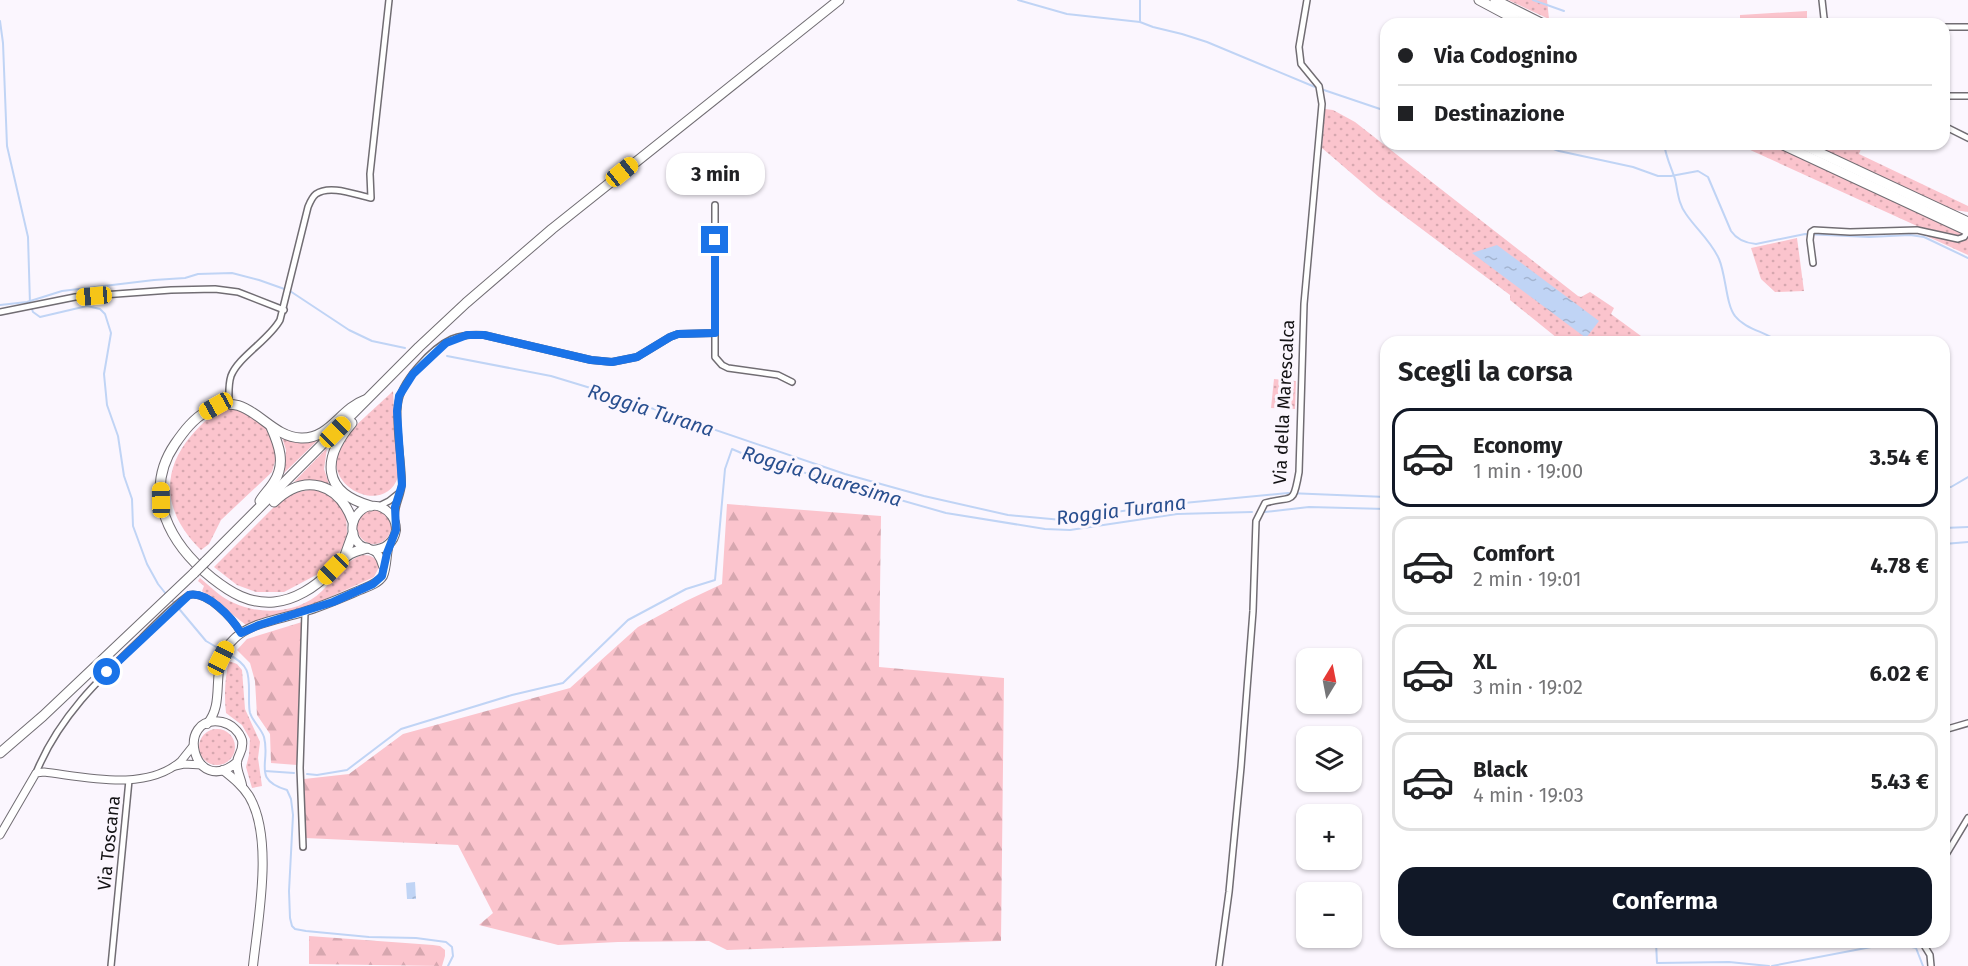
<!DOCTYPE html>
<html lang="it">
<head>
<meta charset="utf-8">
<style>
	:root { --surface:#fff; --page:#f6f6f6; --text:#202124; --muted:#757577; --line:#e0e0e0; --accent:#111827 }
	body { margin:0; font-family:"Fira Sans",sans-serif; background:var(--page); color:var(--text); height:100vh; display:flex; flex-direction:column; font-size:22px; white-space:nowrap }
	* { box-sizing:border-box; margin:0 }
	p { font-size:20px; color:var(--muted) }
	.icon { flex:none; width:33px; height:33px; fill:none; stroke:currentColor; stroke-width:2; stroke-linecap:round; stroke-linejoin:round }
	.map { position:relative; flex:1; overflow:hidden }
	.drawer { position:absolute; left:1380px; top:336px; width:570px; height:612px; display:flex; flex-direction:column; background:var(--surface); border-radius:18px; box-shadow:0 2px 4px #0004 }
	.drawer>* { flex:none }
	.top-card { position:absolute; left:1380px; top:18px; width:570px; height:132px; border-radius:18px; box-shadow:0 2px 4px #0004; display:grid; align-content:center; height:132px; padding:0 18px; background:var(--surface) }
	.needle { width:39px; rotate:10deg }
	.buttons { position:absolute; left:1296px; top:648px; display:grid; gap:12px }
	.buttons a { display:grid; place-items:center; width:66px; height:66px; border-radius:12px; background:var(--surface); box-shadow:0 2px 4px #0004; font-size:30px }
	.end { position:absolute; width:27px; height:27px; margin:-14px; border:8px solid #1a73e8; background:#fff; box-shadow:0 0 0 3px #fff }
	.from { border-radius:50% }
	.bubble { position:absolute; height:42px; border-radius:18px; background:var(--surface); box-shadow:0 2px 4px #0004; font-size:20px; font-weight:700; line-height:42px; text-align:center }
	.car { position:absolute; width:18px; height:36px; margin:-18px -9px; border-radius:8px; box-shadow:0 0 4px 2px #0007; background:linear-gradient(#f5c518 24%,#345 0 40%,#f5c518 0 76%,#345 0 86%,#f5c518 0) }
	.top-card b { display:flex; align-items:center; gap:21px; height:57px; font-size:22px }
	.top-card b+b { border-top:2px solid var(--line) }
	.top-card i { width:15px; height:15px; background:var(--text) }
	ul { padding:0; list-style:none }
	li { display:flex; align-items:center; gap:18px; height:99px; margin:0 12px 9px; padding:0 6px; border:3px solid var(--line); border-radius:18px }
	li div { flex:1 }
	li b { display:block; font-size:22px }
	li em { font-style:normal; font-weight:700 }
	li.active { border-color:var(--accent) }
	li>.icon { width:54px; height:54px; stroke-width:1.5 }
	h2 { padding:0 18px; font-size:27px; line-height:72px }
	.button { display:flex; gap:12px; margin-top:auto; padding:12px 18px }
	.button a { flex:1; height:69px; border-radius:18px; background:var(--accent); color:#fff; font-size:24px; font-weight:700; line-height:69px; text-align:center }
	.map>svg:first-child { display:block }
</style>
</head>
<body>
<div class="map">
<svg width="1968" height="966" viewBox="0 0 1968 966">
	<defs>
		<pattern id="grass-dots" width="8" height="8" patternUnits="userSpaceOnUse" patternTransform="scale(1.5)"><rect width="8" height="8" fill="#fbc4cd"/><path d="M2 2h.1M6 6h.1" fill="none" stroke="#d6a7af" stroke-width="1.8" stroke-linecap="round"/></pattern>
		<pattern id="forest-firs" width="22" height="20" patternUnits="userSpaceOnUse" patternTransform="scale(1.5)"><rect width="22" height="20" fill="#fbc4cd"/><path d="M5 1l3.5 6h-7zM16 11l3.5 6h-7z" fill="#d6a7af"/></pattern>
		<pattern id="water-ripples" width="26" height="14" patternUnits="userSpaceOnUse" patternTransform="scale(1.5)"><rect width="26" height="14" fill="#c0d4f5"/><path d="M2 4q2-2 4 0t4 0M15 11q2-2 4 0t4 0" fill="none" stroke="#a4b5d1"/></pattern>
	</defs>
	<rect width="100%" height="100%" fill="#fbf6fe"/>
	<g fill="url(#grass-dots)">
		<polygon points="1508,0 1547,0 1549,19"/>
		<polygon points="1325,109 1333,110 1355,122 1578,296 1581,297 1590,292 1614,308 1611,314 1641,336 1650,337 1657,342 1562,342 1510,300 1510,295 1379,197 1322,148"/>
		<polygon points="1737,144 1770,144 1968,236 1968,255 1922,234 1917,226"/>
		<polygon points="1812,144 1863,144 1859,154 1968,206 1968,212 1954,210"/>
		<polygon points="1797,238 1804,291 1775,292 1761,279 1751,248"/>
		<polygon points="1274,379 1296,381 1295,409 1271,408"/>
		<path d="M393,391L398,477C385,517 319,487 340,445C346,432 381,403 393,391Z"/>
		<path d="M232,408L249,415L265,425L277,454L272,472L221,520L209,544L201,550C166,516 158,475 191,436C203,422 213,412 232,408Z"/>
		<path d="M282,437C297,442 307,443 321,437L284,473L286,450Z"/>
		<path d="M327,448L324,469L329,484C317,479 307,479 294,482Z"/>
		<polygon points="314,489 328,494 339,501 346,514 347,534 342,549 318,574 284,592 256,592 237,585 214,567 287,494"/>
		<circle cx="374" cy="527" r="17"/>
		<path d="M363,555C372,555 377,558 379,567L374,577L319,602L246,625L202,591L204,586L198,581L200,578C211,587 221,598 234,603C261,616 300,613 322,591C334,579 346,559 363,555Z"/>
		<path d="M229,661L237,664L242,670L245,709L260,742L258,758L262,786L252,788L246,767L249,755L250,739L242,725L226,713C224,695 225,677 229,661Z"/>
		<circle cx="217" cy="747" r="18"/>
	</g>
	<g fill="url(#forest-firs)">
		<polygon points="727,504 881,516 879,667 1004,678 1001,941 727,950 709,941 618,942 558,945 479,925 493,913 458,845 305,838 304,779 349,774 403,734 570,688 638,627 686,601 722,584"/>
		<polygon points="302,622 297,765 271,763 270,734 257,715 255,681 250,663 237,650 247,639"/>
		<polygon points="309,936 433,945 440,946 445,950 445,956 442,966 309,964"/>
	</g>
	<polygon fill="#fbc4cd" points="1807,11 1807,24 1740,24 1740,15"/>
	<g fill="url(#water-ripples)">
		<polygon points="1497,245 1599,321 1586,338 1472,253"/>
		<polygon points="415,882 416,899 407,899 406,883"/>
	</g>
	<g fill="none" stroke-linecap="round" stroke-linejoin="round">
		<g stroke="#c0d4f5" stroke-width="2">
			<polyline points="1018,0 1067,14 1140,22 1153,27 1182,34 1207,42 1315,87 1386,111"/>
			<polyline points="1533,0 1564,11"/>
			<polyline points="0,21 3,43 7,146 28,237 30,304 33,312 40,317 87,306 100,309 105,314 111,333 104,374 107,405 118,436 124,476 132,499 133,526 147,564 158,584 166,594"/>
			<polyline points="1140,21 1140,0"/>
			<path d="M1540,144L1559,151L1633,167L1658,176H1671L1698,171L1708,177L1731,231C1737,240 1745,243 1756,244L1805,234L1869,237L1910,235L1924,237L1968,258"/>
			<path d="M1664,144C1666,157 1671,167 1675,179C1678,192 1678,203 1686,214C1697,230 1711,241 1719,259C1726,275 1726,305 1735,316C1745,329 1766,332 1779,342"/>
			<polyline points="0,305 27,302 62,291 154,280 185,278 198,274 232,273 259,280 290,291 349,330 372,341 405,348"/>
			<polyline points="447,356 551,376 607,393 845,474 924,496 1008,515 1062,520 1163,505 1288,493 1386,497"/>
			<polyline points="1944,487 1951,487 1968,477"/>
			<polyline points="1265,512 1309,507 1386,509"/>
			<polyline points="1944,528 1968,527"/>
			<polyline points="1944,544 1968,542"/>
			<polyline points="170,598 206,641 223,651"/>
			<path d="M228,654C251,666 249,674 249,699C249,703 249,709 250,713C253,722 261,728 264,737C271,763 251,779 287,790L291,799L293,815L289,891L290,918L292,926L295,929L306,931L369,937L416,938L446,942L452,947L453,956L448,966"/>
			<polyline points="265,771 294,773"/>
			<polyline points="307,774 317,775 347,770 401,729 512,695 563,683 628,620 686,589 715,580 725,469 732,449 753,458 946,513 1045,529 1070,530 1177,514 1252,512"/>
			<polyline points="1656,942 1657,963 1729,962 1769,966"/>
			<polyline points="1772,966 1887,944 1899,944 1916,948 1923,966"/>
		</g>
		<defs>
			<g id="minor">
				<polyline points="1822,0 1824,18 1826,23"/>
				<polyline points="1944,27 1968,27"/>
				<polyline points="1944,96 1968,96"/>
				<polyline points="1944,126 1968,138"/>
				<polyline points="715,205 715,357 722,365 728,368 778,375 792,382"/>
				<polyline points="1813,263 1810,240 1811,232 1814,230 1850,232 1917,230 1958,239 1964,237 1968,231"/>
				<polyline points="0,312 75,297 171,290 215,289 238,292 284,310"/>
				<path d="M229,405C229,395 228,385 231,376C238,357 269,340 280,320L308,207C310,202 312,197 316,194C330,184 356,195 371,198L370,174L389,0"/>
				<polyline points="379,506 389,501 399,493"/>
				<path d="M395,518C394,505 402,495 402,483C402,457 395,430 398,405C400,382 432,348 452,339C462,335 473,334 484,335L591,360L612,362L637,357L670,337L678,334L715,333"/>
				<polyline points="1944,730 1968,723"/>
				<path d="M36,773C58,718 99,679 141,639C156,624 171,607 189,595C207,591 232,618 241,633"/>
				<polyline points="303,847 300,768 305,612"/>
				<polyline points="1944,858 1968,818"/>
				<polyline points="1922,942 1930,955 1931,966"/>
				<polyline points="111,966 129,780"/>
				<path d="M1219,966L1229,892L1241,767L1253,611L1256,521L1265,503C1293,495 1293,507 1299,472L1304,304L1322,104L1319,86L1301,64L1299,47L1307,0"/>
			</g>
			<g id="tertiary">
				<polyline points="175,766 184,764 202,765"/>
				<path d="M0,835L36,773L44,772C86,777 146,792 181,761C185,756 189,751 193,746"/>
			</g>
			<g id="secondary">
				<path d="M372,550C385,549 394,543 396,530C396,509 371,496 357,515C350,524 351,537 360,545C365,549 372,548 377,553C380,557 382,562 383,566"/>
				<path d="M207,724C228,700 206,664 235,638C252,622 281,619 303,612C323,606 341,598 360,590C367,587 378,584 383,576C387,567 386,554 389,544"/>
				<path d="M237,762C193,799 174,713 222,722C231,724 239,731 242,740C244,751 238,754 237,762C236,769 241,779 242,785"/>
				<path d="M223,770C233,778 242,785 249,796C274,838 258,919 253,966"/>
			</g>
			<g id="primary">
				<path d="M365,400C340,409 330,439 301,438C265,437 248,386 207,411C193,419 184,431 175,444C141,494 171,545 212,578C231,593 249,604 274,602C295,600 315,587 329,573C336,566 342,559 350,554C355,551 361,550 367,548"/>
				<path d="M352,423C322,458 321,492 371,506"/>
				<path d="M260,501C264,494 270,489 274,482C286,464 279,445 271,427"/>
				<path d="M274,502C305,472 339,483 353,522"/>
				<polyline points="344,558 353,533"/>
				<polyline points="205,562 419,347 466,303 552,229 839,0"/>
				<polyline points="0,753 43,716 194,573"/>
			</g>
			<g id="trunk">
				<polyline points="1479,0 1524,24"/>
				<polyline points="1495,0 1543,24"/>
				<polyline points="1781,144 1968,231"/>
				<polyline points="1801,144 1968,222"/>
			</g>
		</defs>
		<use href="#minor" stroke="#716d73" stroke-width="8"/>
		<use href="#tertiary" stroke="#716d73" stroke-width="9"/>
		<use href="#secondary" stroke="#716d73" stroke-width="10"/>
		<use href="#primary" stroke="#716d73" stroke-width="11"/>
		<use href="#trunk" stroke="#716d73" stroke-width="11"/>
		<use href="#minor" stroke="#fff" stroke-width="5"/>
		<use href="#tertiary" stroke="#fff" stroke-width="7"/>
		<use href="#secondary" stroke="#fff" stroke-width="8"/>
		<use href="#primary" stroke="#fff" stroke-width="9"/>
		<use href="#trunk" stroke="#fff" stroke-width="9"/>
		<defs>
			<polyline id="primary-bridge" points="194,573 205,562"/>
		</defs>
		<use href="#primary-bridge" stroke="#716d73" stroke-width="11" stroke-linecap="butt"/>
		<use href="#primary-bridge" stroke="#fff" stroke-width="9"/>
	</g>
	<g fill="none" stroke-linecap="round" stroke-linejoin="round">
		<path stroke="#1a73e8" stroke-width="8" d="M107,672L189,595C208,591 232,618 241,633L259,625L333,602L373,584L382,576L387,553L396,530L395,507L402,485L397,411L399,396L413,374L446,343L467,335H484L591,360L612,362L637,357L670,337L678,334L715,333V240"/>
	</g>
	<g text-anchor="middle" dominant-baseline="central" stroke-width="6" stroke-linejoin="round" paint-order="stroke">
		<g font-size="18" fill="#131214" stroke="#fbf6fe">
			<text transform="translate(1284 402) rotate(-87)">Via della Marescalca</text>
			<text transform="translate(109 843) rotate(-84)">Via Toscana</text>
		</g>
		<g font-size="20" font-style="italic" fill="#294f8f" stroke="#fbf6fe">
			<text transform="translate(651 410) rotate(18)">Roggia Turana</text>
			<text transform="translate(822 476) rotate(17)">Roggia Quaresima</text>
			<text transform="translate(1121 510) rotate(-7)">Roggia Turana</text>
		</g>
	</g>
</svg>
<div class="buttons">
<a><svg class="needle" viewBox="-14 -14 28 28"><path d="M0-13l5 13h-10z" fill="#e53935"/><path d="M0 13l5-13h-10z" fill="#757577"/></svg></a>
<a><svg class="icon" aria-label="layers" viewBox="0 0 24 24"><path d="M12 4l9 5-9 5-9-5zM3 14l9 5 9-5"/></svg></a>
<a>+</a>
<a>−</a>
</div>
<i class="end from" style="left:107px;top:672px"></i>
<i class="end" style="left:715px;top:240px"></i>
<div class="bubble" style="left:666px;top:153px;width:99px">3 min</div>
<i class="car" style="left:622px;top:172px;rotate:51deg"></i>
<i class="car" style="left:94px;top:296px;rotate:265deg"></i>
<i class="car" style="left:216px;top:406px;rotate:241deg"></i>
<i class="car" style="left:335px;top:432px;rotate:45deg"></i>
<i class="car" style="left:161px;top:500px;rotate:359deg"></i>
<i class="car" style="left:333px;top:569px;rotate:225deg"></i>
<i class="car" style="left:221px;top:658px;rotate:27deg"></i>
<div class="top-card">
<b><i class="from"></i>Via Codognino</b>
<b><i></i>Destinazione</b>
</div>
<section class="drawer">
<h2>Scegli la corsa</h2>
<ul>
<li class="active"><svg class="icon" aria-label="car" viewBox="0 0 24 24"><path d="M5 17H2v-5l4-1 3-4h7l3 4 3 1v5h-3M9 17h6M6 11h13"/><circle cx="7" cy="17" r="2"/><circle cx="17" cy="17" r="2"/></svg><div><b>Economy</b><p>1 min · 19:00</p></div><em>3.54 €</em></li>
<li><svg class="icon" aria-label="car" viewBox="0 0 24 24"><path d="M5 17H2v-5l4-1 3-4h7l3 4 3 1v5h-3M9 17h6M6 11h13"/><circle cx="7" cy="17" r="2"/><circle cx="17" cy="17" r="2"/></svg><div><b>Comfort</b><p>2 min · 19:01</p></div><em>4.78 €</em></li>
<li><svg class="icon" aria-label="car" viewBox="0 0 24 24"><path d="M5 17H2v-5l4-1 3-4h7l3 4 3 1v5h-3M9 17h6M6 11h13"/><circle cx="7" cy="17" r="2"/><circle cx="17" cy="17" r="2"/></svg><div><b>XL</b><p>3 min · 19:02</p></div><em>6.02 €</em></li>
<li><svg class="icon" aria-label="car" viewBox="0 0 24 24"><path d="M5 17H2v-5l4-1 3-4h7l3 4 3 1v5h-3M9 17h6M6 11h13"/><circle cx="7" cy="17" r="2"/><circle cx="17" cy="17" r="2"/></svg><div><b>Black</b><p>4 min · 19:03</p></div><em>5.43 €</em></li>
</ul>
<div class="button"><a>Conferma</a></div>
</section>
</div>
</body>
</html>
